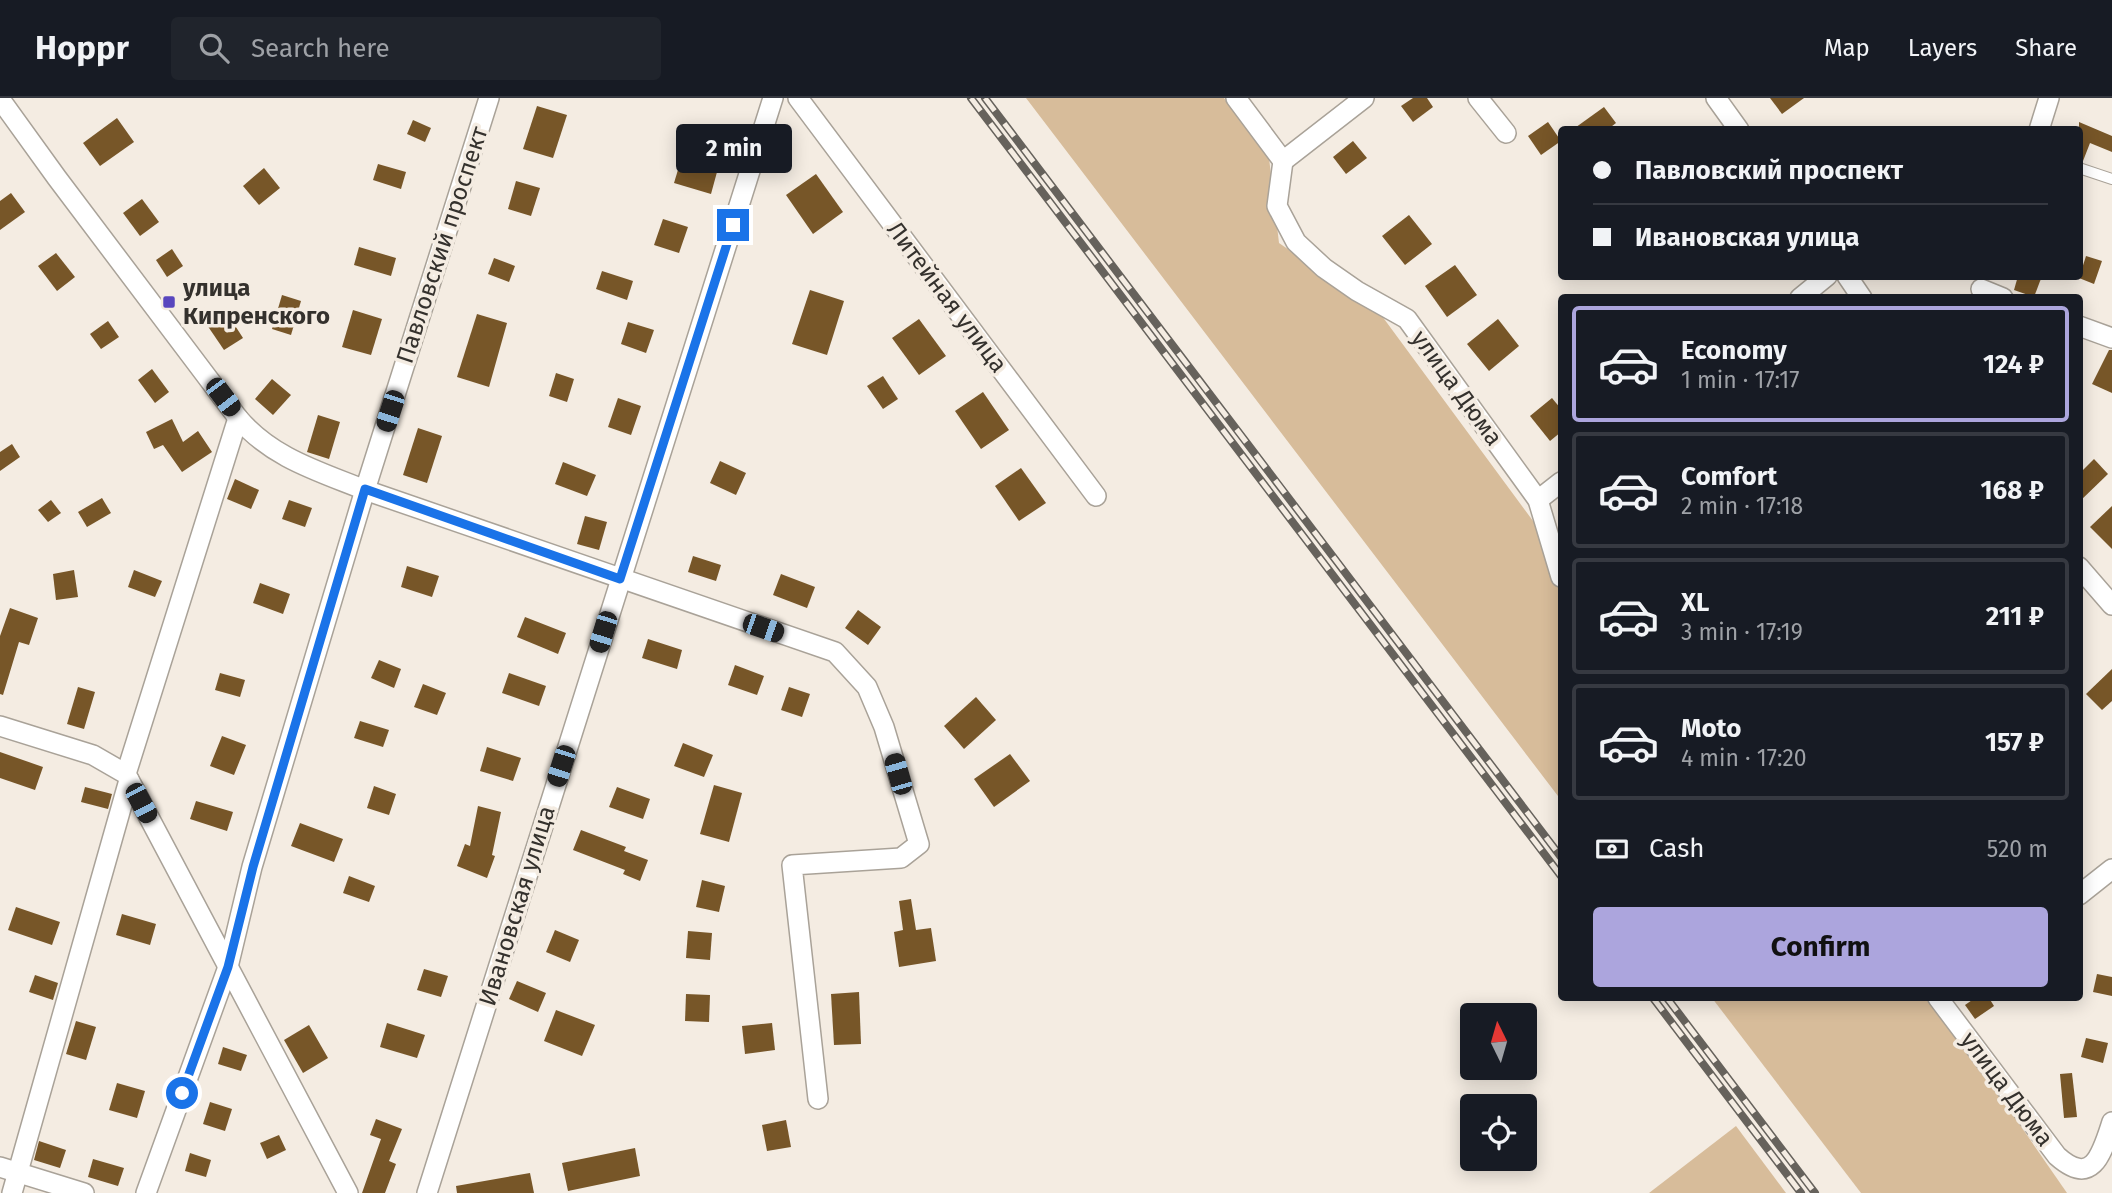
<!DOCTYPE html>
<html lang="en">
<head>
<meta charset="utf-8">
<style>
	:root { --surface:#171b24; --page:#20242c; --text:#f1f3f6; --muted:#9ea1a6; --line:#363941; --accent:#aca5dd }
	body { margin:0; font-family:"Fira Sans",sans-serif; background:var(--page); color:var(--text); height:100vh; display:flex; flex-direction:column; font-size:26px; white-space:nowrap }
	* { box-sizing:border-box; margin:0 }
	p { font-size:23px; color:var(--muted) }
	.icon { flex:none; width:38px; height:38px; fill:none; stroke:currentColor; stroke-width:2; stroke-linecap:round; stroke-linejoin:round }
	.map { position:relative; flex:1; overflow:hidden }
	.drawer { position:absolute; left:1558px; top:196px; width:525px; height:707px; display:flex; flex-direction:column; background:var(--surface); border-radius:7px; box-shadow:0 4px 18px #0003 }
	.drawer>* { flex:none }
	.hud { position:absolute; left:1558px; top:28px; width:525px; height:154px; border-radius:7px; box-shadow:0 4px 18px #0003; display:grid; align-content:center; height:154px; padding:0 35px; background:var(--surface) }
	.needle { width:46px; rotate:355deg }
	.fabs { position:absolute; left:1460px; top:905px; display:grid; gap:14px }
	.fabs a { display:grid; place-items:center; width:77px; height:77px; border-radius:7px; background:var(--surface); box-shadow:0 4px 18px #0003; font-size:35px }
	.end { position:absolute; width:32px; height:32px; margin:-16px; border:9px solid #1a73e8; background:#fff; box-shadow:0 0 0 4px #fff }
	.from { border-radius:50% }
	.bubble { position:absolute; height:49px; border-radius:7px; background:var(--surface); box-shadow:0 4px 18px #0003; font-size:23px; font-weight:700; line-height:49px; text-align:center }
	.car { position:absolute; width:21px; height:42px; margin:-21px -10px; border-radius:9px; box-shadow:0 0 5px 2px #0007; background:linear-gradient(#222 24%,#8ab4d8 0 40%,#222 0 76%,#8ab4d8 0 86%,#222 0) }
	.hud b { display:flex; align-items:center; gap:24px; height:66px; font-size:26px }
	.hud b+b { border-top:2px solid var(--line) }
	.hud i { width:18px; height:18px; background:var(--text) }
	ul { padding:12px 0 0; list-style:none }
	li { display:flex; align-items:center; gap:21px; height:116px; margin:0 14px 10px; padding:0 21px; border:4px solid var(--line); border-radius:7px }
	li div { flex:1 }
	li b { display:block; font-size:26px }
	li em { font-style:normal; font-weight:700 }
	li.on { border-color:var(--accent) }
	li>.icon { width:63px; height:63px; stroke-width:1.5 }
	.pay { display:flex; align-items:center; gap:18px; height:77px; padding:0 35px; font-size:26px }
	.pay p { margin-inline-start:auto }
	.action { display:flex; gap:14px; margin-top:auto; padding:14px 35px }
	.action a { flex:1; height:80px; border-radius:7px; background:var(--accent); color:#111; font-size:28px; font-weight:700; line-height:80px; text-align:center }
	header { display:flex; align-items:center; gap:42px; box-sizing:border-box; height:98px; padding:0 35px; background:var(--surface); border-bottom:2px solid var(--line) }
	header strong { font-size:33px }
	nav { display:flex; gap:38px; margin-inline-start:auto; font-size:24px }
	.search { width:490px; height:63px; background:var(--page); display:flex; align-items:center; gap:18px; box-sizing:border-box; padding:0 24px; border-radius:7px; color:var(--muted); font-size:26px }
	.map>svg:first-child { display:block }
</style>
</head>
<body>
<header>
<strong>Hoppr</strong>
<div class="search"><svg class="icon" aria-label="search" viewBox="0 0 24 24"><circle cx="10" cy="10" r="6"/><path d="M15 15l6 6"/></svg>Search here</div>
<nav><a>Map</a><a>Layers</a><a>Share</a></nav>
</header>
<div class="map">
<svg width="2112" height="1095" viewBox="0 0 2112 1095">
	<rect width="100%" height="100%" fill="#f4ece2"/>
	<g fill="#d7bc9a">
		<polygon points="1026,0 1224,0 1269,60 1279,145 1379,214 1561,461 1561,702"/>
		<polygon points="1712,900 1932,900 2067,1095 1861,1095"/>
		<polygon points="1736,1028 1786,1095 1649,1095"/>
	</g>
	<g fill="#775628">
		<polygon points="1413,0 1427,0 1433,9 1413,24 1401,8"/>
		<polygon points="1770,0 1804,0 1782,16"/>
		<polygon points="537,8 567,17 553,60 523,51"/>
		<polygon points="1604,9 1616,25 1607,32 1572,32"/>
		<polygon points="117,20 134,44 100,68 83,45"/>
		<polygon points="413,22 431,30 425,44 407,36"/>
		<polygon points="1548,24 1561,43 1541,57 1528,38"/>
		<polygon points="2079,24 2112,38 2112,54 2090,45 2083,63 2079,63"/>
		<polygon points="687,42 723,52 711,96 674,85"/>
		<polygon points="1353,43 1367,60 1346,76 1333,59"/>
		<polygon points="378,66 406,74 401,91 373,82"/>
		<polygon points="264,70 280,90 259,107 243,88"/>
		<polygon points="816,76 843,114 813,136 786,97"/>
		<polygon points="516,83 540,90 531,118 508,111"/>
		<polygon points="11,95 25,114 0,132 0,103"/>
		<polygon points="142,101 159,124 140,138 123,115"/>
		<polygon points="1409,117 1432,146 1405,167 1382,138"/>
		<polygon points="663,121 688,129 679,155 654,147"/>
		<polygon points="359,149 396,160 391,178 354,167"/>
		<polygon points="172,151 183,168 167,179 156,162"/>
		<polygon points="56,155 75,179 57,193 38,168"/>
		<polygon points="2086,158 2102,163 2094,186 2079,180"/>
		<polygon points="494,160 515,168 509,184 488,176"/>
		<polygon points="1455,167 1477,197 1447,219 1425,188"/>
		<polygon points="602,173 633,183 627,202 596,191"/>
		<polygon points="2018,178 2042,178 2034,199 2014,192"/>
		<polygon points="810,192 844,203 827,257 792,246"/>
		<polygon points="282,197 301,203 291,237 272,231"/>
		<polygon points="353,212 382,221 371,257 342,249"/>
		<polygon points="227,215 243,240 224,252 207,227"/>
		<polygon points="477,216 507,225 489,289 457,279"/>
		<polygon points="919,221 946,258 919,277 892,240"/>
		<polygon points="1498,221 1519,248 1489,273 1467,246"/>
		<polygon points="108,223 119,239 101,251 90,236"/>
		<polygon points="628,224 654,232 646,255 621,246"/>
		<polygon points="2109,252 2112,252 2112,295 2092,286"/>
		<polygon points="152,271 169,294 155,305 138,282"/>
		<polygon points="556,275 574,281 567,304 549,298"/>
		<polygon points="883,278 898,301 883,311 867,288"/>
		<polygon points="272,281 291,297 273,317 255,301"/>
		<polygon points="983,294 1009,332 981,351 955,313"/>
		<polygon points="618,300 641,308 631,337 608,329"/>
		<polygon points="1552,300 1561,311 1561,334 1550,343 1530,318"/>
		<polygon points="318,317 340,324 329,361 307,354"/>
		<polygon points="172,321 183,344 198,333 212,354 182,374 163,347 154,351 146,334"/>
		<polygon points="418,330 442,338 427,385 403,377"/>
		<polygon points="12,346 20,359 0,373 0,354"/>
		<polygon points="2094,361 2108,376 2079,404 2079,376"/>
		<polygon points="720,363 746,375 736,397 710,385"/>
		<polygon points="563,364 596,377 587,398 555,386"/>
		<polygon points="1021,370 1046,405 1019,423 995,388"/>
		<polygon points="235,381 259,392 251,411 227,401"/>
		<polygon points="102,400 111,415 87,429 78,414"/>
		<polygon points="51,402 61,415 48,424 38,412"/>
		<polygon points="289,402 312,410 305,429 282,421"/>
		<polygon points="2112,408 2112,451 2090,429"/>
		<polygon points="585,418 607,424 599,452 577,446"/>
		<polygon points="693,458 721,467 716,483 688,474"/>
		<polygon points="407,468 439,478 432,499 401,489"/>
		<polygon points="74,472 78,499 56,502 53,476"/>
		<polygon points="134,472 162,483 155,499 128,489"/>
		<polygon points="781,476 815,489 807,510 773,497"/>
		<polygon points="260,485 290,496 283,516 253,505"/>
		<polygon points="10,510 38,520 29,547 19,544 3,597 0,596 0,538"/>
		<polygon points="858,512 881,529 868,547 845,530"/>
		<polygon points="525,519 566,535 558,556 517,539"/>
		<polygon points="648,541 682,552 677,571 642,560"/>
		<polygon points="379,562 401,571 394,590 371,580"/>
		<polygon points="735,567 764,578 757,597 728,587"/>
		<polygon points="2112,571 2112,603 2102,612 2086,596"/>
		<polygon points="220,575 245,582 240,599 215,592"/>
		<polygon points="509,575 546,588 539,608 502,595"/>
		<polygon points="423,586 446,595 437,617 414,609"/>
		<polygon points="78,589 95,594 84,631 67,626"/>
		<polygon points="789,589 810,596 802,619 781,612"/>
		<polygon points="976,599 996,622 964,651 944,628"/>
		<polygon points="360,623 389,632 383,649 354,640"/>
		<polygon points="222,638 246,647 234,677 210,668"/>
		<polygon points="683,645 713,657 704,679 674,668"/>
		<polygon points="487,649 521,660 513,683 480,673"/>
		<polygon points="0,654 43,669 35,692 0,680"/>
		<polygon points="1010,656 1030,683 994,709 974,681"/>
		<polygon points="714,687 742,695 729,744 700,736"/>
		<polygon points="374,688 396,696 389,717 367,710"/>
		<polygon points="85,689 112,696 108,711 81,704"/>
		<polygon points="617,689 650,701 643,721 609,709"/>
		<polygon points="196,703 233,714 227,733 190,721"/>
		<polygon points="478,708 501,714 492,757 495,758 487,780 457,768 465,746 470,748"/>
		<polygon points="300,725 343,741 334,764 291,748"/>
		<polygon points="581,732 626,749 624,753 648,762 640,783 623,776 625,772 573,752"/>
		<polygon points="349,778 375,788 369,804 343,795"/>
		<polygon points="702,782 725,788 719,814 696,809"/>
		<polygon points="911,801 916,832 931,830 936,863 899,869 894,834 903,832 899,803"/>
		<polygon points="16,809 60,824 52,847 8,832"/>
		<polygon points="122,816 156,826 150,847 116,837"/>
		<polygon points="555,832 579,842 570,864 546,854"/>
		<polygon points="688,833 712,835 710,862 686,860"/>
		<polygon points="424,871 448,878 441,899 417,892"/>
		<polygon points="2097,876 2112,879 2112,898 2093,894"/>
		<polygon points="35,877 58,885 53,902 29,894"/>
		<polygon points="517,883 546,895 538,914 509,901"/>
		<polygon points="859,894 861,946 834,947 831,896"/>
		<polygon points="686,896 710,897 709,924 685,923"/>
		<polygon points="1975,900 1989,900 1994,908 1975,921 1965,907"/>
		<polygon points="556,912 595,927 582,958 544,943"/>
		<polygon points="76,923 96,929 86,962 66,956"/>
		<polygon points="387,925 425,937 417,960 380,949"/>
		<polygon points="772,925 775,952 745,956 742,928"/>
		<polygon points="309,927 328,960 303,975 284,942"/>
		<polygon points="2086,940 2108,945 2103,965 2081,959"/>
		<polygon points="223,949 247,957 241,973 218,966"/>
		<polygon points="2072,975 2077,1019 2064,1020 2060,976"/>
		<polygon points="117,985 145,993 137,1020 109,1012"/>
		<polygon points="210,1004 232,1011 225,1033 203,1026"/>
		<polygon points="376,1021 402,1031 389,1063 396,1066 385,1095 362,1095 381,1041 370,1037"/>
		<polygon points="786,1022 791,1049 767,1053 762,1027"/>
		<polygon points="279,1037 286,1052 267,1061 260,1045"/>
		<polygon points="39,1043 66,1052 60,1070 34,1062"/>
		<polygon points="635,1050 640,1078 568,1093 562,1065"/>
		<polygon points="190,1055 211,1062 206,1079 185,1073"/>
		<polygon points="93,1061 124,1070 118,1088 88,1079"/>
		<polygon points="530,1075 534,1095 457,1095 456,1088"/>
	</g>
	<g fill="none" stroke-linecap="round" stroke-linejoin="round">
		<defs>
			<polyline id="service" points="2079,70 2112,81"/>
			<g id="minor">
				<polyline points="798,0 1096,398"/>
				<polyline points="1236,0 1283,63 1277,108 1296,144 1324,170 1357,193 1407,221 1538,402 1561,479"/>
				<polyline points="1478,0 1506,35"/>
				<polyline points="1716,0 1739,32"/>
				<path d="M0,1L57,80L238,320C272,360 318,373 365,392L835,554L867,589L884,629L919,746L901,760L792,767L818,1001"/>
				<polyline points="2039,32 2049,0"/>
				<polyline points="1283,63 1364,0"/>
				<polyline points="1847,178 1862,200"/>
				<polyline points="1981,191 2003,200"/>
				<polyline points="1800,200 1827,178"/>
				<polyline points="2079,228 2112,240"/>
				<polyline points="1538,402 1561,384"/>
				<polyline points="2079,469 2112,507"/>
				<polyline points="0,628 93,657 126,676 348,1095"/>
				<polyline points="126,676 238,320"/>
				<polyline points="2079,797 2112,771"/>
				<path d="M1938,900L2057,1058C2093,1090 2102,1055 2112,1024"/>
				<polyline points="0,1069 84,1095"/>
				<polyline points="12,1095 129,682"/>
				<polyline points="146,1095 228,869 252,769 365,392 489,0"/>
				<polyline points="427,1095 773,0"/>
			</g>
		</defs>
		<use href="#service" stroke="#a9a298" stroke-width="12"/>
		<use href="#minor" stroke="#a9a298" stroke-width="22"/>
		<use href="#service" stroke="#fff" stroke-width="10"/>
		<use href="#minor" stroke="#fff" stroke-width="19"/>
		<defs>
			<g id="rail">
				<polyline points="971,0 1561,778"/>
				<polyline points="985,0 1561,759"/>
				<polyline points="1653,900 1801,1095"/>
				<polyline points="1667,900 1815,1095"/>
			</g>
		</defs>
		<use href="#rail" stroke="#66625c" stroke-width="8"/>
		<use href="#rail" stroke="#f4ece2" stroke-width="5" stroke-dasharray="16" stroke-linecap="butt"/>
	</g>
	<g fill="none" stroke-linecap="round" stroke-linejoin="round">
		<polyline stroke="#1a73e8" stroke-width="9" points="182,995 228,869 253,769 365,391 620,481 733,127"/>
	</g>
	<rect fill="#5846be" stroke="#f4ece2" stroke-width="2.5" x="162" y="197" width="14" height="14" rx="3.5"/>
	<g text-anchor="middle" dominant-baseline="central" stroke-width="7" stroke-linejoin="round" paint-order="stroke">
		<g font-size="24" fill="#34312d" stroke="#f4ece2">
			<text transform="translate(442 147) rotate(-72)">Павловский проспект</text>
			<text transform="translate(947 199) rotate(53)">Литейная улица</text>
			<text transform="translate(1457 290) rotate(54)">улица Дюма</text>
			<text transform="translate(517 808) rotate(-73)">Ивановская улица</text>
			<text transform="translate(2007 991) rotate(53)">улица Дюма</text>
		</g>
		<g font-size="24" font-weight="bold" fill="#34312d" stroke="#f4ece2" text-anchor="start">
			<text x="183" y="190">улица<tspan x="183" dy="28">Кипренского</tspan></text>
		</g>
	</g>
</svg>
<div class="fabs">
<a><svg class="needle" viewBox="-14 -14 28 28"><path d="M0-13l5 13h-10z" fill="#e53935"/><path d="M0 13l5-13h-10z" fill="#9ea1a6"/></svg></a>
<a><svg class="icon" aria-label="locate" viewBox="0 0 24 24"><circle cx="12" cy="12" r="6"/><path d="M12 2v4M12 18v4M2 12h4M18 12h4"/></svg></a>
</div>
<i class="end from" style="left:182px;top:995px"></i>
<i class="end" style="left:733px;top:127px"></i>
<div class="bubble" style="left:676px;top:26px;width:116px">2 min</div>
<i class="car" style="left:223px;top:299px;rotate:143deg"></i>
<i class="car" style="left:390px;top:313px;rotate:198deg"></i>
<i class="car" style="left:763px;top:530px;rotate:109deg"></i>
<i class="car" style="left:603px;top:534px;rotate:197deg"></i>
<i class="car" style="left:561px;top:668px;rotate:198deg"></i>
<i class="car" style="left:898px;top:676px;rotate:344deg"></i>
<i class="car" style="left:141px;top:705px;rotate:152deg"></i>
<div class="hud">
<b><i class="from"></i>Павловский проспект</b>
<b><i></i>Ивановская улица</b>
</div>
<section class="drawer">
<ul>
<li class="on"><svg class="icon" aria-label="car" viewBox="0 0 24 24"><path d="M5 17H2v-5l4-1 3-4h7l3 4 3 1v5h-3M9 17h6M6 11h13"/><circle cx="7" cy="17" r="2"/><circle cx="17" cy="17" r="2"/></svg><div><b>Economy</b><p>1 min · 17:17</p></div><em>124 ₽</em></li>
<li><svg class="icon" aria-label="car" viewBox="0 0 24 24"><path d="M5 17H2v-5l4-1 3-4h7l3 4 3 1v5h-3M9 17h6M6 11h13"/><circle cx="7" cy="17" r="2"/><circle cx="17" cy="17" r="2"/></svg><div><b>Comfort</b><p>2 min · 17:18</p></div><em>168 ₽</em></li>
<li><svg class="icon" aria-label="car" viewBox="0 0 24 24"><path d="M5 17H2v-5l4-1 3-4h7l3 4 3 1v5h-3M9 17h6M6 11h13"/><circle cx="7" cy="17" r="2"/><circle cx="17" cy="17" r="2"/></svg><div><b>XL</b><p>3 min · 17:19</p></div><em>211 ₽</em></li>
<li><svg class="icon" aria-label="car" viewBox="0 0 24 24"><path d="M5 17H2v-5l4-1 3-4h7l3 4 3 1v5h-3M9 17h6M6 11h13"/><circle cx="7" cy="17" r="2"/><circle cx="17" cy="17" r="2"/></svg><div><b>Moto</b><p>4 min · 17:20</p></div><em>157 ₽</em></li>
</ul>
<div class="pay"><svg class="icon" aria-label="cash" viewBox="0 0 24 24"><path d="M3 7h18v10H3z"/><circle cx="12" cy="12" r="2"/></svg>Cash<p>520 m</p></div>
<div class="action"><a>Confirm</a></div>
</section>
</div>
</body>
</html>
